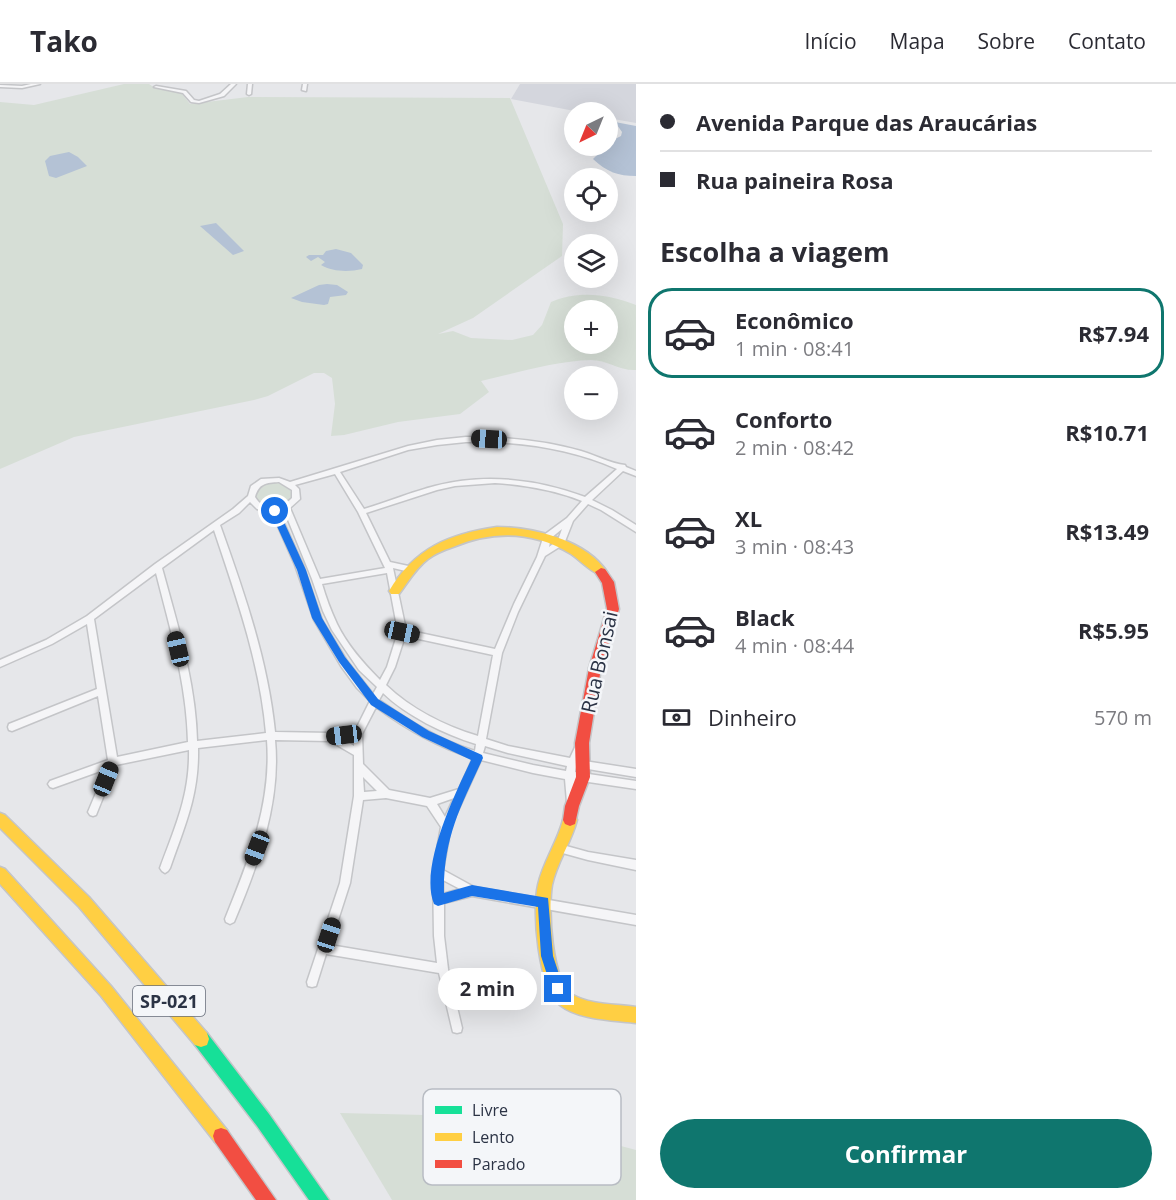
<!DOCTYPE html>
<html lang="pt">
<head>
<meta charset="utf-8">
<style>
	:root { --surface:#fff; --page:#f2f2f3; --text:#2b2b33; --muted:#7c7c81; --line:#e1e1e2; --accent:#0f766e }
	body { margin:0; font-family:"Open Sans",sans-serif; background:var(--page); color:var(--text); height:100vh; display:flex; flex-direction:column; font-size:22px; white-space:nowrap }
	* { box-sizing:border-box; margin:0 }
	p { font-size:20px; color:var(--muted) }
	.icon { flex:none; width:33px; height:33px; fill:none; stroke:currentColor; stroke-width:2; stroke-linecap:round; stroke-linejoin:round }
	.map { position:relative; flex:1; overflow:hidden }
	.drawer { display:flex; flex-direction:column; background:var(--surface); width:540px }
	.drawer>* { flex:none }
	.hud { display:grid; align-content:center; height:132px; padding:0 24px; background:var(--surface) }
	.needle { width:39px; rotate:223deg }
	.fabs { position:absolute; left:564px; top:18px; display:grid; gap:12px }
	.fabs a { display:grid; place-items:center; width:54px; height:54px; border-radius:50%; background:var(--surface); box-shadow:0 6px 24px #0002; font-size:30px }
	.end { position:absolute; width:27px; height:27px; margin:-14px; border:8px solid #1a73e8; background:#fff; box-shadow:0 0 0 3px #fff }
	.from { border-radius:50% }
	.bubble { position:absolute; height:42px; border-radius:21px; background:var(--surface); box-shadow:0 6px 24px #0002; font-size:20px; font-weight:700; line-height:42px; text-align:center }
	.car { position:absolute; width:18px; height:36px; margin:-18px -9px; border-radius:8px; box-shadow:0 0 4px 2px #0007; background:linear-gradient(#222 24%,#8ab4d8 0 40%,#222 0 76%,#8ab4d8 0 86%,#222 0) }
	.hud b { display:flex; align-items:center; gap:21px; height:57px; font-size:22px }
	.hud b+b { border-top:2px solid var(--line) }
	.hud i { width:15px; height:15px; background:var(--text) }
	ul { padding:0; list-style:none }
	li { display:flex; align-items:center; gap:18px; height:90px; margin:0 12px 9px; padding:0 12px; border:3px solid transparent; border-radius:24px }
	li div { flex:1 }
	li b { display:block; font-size:22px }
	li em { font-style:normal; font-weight:700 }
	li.current { border-color:var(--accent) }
	li>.icon { width:54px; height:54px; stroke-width:1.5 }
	h2 { padding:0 24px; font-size:27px; line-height:72px }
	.pay { display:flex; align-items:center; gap:15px; height:66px; padding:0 24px; font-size:22px }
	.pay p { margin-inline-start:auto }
	.primary-button { display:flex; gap:12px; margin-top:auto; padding:12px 24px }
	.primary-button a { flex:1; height:69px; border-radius:36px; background:var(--accent); color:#fff; font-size:24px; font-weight:700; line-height:69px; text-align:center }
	header { display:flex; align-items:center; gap:36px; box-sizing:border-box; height:84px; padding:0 30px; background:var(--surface); border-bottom:2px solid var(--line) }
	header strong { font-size:28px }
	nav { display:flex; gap:33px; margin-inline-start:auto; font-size:21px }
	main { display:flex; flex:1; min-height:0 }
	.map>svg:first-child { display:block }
</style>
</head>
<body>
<header>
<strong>Tako</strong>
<nav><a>Início</a><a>Mapa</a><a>Sobre</a><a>Contato</a></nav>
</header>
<main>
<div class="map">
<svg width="636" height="1116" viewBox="0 0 636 1116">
	<rect width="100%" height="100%" fill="#e6e7ea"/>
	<polygon fill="#d4d6dd" points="520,0 636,0 636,39 608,34 608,28 580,28 511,15"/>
	<g fill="#d6ded6" fill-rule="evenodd">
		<path d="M124,0H149L155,4L176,8L182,10L190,20L248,13L510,14L563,140L562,172L473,234L438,250L453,247L471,254L512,256L533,251L542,241L551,218C578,206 608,210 636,221V286C620,287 607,276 591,276C554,277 517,289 481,297L489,308L460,330L398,338L344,351L331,352L335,320L332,294L324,289H314L268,312L254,316L74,353L0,385V18L34,21ZM574,226H608V260H574Z"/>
		<polygon points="271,398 282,400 290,405 292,413 286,420 268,423 255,415 255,410 260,402"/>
		<polygon points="340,1029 511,1033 636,1066 636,1116 392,1116"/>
	</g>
	<g fill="#b4c2d5">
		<path d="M615,38L636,42V92C618,92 607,88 593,75L611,57L621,52L622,48Z"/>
		<polygon points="69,68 78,73 87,82 56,94 49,92 45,77 50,72"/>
		<polygon points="216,139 244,167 233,171 200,142"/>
		<path d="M336,165L351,169L363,181L362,185C349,188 333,188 321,181L325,178L318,173L311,177L306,173L309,171H323L326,167Z"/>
		<polygon points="327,200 337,201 348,208 346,211 330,213 328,220 324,221 302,218 291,214 319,201"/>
	</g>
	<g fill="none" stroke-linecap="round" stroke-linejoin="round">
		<defs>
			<g id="street">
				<polygon points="31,0 40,0 22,4 0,3 0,1 22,2"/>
				<polygon points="231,0 236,0 224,12 199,19 191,18 183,9 154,3 156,2 186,7 194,16 199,17 220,10"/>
				<polygon points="248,0 252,0 251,10 249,11 247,10"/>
				<polygon points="303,0 307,0 306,7 302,6"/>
				<path d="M466,353C505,353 543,356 581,367C595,371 612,380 625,381L626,383L636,387V392L623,387L592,416L612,426L636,441V448L601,426L588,420L573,437L564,460L545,472L518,528L502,569L486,655L508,662L570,674L577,659L580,658L583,659L584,662L578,676L636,685V693L576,683L575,688L636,697V705L575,696L577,718L575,721L572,722L569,721L567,718L565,695L533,689L481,676L451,742L443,786L474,803L636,831V841L472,812L444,819V852L448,885L462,944L461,948L457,949L453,948L452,944L439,889L326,870L316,902L312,903L308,902L307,898L340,799L354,712V671L330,657L275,656C281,719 258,781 234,838L230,840L226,838L225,835C248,778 272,720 267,656L198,664C199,711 185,741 170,784L168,787L165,789L162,787L160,784C175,743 190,711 189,666L116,681L96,731L93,732L90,731L88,728L106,685L53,704L50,703L48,700L50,697L108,676L98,612L12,647L9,646L8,643L9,640L97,605L87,540L52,560L0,583V576L46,556L87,532L155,480L233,425L248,412L251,402L261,395L279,394L290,398L408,362L437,356ZM466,358C518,357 569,364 617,385L585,413C538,395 484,389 435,402C411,408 388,418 364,425L340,388L408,366L437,361ZM335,390L358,428L385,484L320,495L290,424L300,415L299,405L295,401ZM279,398L292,406V414C280,426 264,428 255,413C259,399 266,399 279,398ZM495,399C525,401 554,406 582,417L567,434L544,451L537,473L514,520L495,565L406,546L393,484L410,488L414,485L413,483L390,478L366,429L437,406L455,402ZM250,418L257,425L272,429L295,481L314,536L341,582L357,604L370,617L355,647L331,649L275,648C268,577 244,508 220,441L239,429ZM284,426L312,495L323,527L332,546L359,586L377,603L373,610L347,577L322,536L303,481L279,428ZM562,445L558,456L549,463L551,454ZM214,446C236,512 260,579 266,649L197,657C196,599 177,539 162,484ZM156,489C170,544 187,601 188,658L117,673L94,535ZM387,489L398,548L387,583L380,596C364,580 347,561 337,540C331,527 326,514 322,500ZM405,552L493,571L478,652C445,642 411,625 386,601L395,583ZM383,609C407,632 444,650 476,660L475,667C439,656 409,637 379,616ZM376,623C406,645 437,663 473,674L459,705L430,714L389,706L363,680L362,650ZM354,654V662L343,655ZM485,662L508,669L567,682L566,687L533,681L483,669ZM363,693L377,707L364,708ZM386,714L427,722L441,743L433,788L434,852L437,879L330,861L350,799L363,716ZM454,714L445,733L437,720ZM443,796L460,805L443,810Z"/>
				<polygon points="559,760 588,768 636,776 636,786 588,776 559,768 556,767 554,764 556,761"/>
			</g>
			<polygon id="fast" points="201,947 207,949 269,1030 329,1116 309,1116 257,1042 195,961 193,955 195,949"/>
			<g id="slow">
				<path d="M497,443C533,443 586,456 607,488L605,491C596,493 580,476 571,470C533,447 494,446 453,463C444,466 436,469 428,475C416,484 408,498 399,510H391L389,507C415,464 449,450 497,443Z"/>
				<polygon points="0,729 5,731 89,813 207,949 209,955 207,961 201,963 195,961 79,823 0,744"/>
				<path d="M570,730L575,732L577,736C571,759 557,778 552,801C548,824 551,897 573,911C590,921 617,920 636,923V939C613,936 579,936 560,921C538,903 532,827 538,801C543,778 557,759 563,736L565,732Z"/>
				<polygon points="0,783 5,785 111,902 227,1046 229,1052 227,1058 221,1060 215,1058 101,912 0,800"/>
			</g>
			<g id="jam">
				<polygon points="601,484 605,485 614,498 619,525 601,584 589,659 590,693 579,722 575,740 570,742 565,740 563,736 565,722 576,693 575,659 589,584 607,525 602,499 595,488"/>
				<polygon points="221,1044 227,1046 276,1116 256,1116 215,1058 213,1052 215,1046"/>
			</g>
		</defs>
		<use href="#street" stroke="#c4c5c8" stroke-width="3"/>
		<use href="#fast" stroke="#c4c5c8" stroke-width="3"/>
		<use href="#slow" stroke="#c4c5c8" stroke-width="3"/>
		<use href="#jam" stroke="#c4c5c8" stroke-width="3"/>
		<use href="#street" fill="#f5f5f7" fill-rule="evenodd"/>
		<use href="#fast" fill="#16e098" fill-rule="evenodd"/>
		<use href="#slow" fill="#ffcf43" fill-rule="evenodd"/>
		<use href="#jam" fill="#f24e42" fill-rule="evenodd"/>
	</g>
	<path fill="#1a73e8" d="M275,424L279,427L306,486L322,534L345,573L378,615L429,647L482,671L483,674C461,722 443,754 444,809L472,801L548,814L553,872L564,905L562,909L558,911L553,909L541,872L538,823L472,812L438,822L434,820C419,783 455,710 471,676L422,653L371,621L339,578L312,534L297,486L270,427Z"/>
	<g text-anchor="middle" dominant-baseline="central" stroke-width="5" stroke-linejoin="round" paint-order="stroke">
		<rect fill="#f4f6f9" stroke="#676e7b" stroke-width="1.5" x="133" y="902" width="72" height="30" rx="4.5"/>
		<g font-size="18" font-weight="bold" fill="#2b3345">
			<text x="169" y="917">SP-021</text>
		</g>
		<g font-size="20" fill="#2b3345" stroke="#f4f6f9">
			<text transform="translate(599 578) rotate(-77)">Rua Bonsai</text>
		</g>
	</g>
	<rect x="423" y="1005" width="198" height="96" rx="9" fill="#f4f6f9" stroke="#b8bcc3" stroke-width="1.5"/>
	<rect x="435" y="1022" width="27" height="8" fill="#16e098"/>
	<rect x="435" y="1049" width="27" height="8" fill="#ffcf43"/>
	<rect x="435" y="1076" width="27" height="8" fill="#f24e42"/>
	<g font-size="16" fill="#2b3345">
		<text x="472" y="1032">Livre</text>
		<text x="472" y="1059">Lento</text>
		<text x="472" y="1086">Parado</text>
	</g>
</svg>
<div class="fabs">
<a><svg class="needle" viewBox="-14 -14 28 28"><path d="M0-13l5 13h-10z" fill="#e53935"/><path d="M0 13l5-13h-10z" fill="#7c7c81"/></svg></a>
<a><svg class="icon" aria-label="locate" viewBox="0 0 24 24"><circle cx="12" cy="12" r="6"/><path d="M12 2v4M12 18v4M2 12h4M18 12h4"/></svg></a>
<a><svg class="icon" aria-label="layers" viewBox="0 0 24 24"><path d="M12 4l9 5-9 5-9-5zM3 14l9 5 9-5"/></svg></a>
<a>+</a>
<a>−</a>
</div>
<i class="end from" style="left:275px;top:427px"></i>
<i class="end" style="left:558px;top:905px"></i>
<div class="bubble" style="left:438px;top:884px;width:99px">2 min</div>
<i class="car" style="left:489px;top:355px;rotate:273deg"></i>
<i class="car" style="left:402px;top:548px;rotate:102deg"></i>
<i class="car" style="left:178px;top:565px;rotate:347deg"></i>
<i class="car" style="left:344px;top:651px;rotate:263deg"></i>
<i class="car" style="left:106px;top:695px;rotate:22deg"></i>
<i class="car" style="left:257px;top:764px;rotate:201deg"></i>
<i class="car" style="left:329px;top:851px;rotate:18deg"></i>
</div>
<section class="drawer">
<div class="hud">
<b><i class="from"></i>Avenida Parque das Araucárias</b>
<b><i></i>Rua paineira Rosa</b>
</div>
<h2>Escolha a viagem</h2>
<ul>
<li class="current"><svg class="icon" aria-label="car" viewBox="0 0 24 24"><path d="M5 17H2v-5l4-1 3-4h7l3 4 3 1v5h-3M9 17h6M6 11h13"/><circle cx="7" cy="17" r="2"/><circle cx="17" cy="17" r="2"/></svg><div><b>Econômico</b><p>1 min · 08:41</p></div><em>R$7.94</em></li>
<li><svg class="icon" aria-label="car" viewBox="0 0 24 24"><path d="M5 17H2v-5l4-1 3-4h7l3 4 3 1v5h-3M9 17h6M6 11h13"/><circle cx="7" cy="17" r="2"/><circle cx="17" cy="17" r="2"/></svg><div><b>Conforto</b><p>2 min · 08:42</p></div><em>R$10.71</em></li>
<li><svg class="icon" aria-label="car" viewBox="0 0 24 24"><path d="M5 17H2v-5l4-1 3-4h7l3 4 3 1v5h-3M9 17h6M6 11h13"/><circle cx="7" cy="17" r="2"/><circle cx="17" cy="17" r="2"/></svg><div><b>XL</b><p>3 min · 08:43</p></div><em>R$13.49</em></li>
<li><svg class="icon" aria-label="car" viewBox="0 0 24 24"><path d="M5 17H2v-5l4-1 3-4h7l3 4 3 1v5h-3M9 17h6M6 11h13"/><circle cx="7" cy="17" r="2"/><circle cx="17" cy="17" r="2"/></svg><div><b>Black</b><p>4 min · 08:44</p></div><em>R$5.95</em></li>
</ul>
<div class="pay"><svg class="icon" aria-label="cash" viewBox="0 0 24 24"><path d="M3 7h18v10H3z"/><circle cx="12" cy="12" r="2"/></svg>Dinheiro<p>570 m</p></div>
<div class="primary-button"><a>Confirmar</a></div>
</section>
</main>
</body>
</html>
